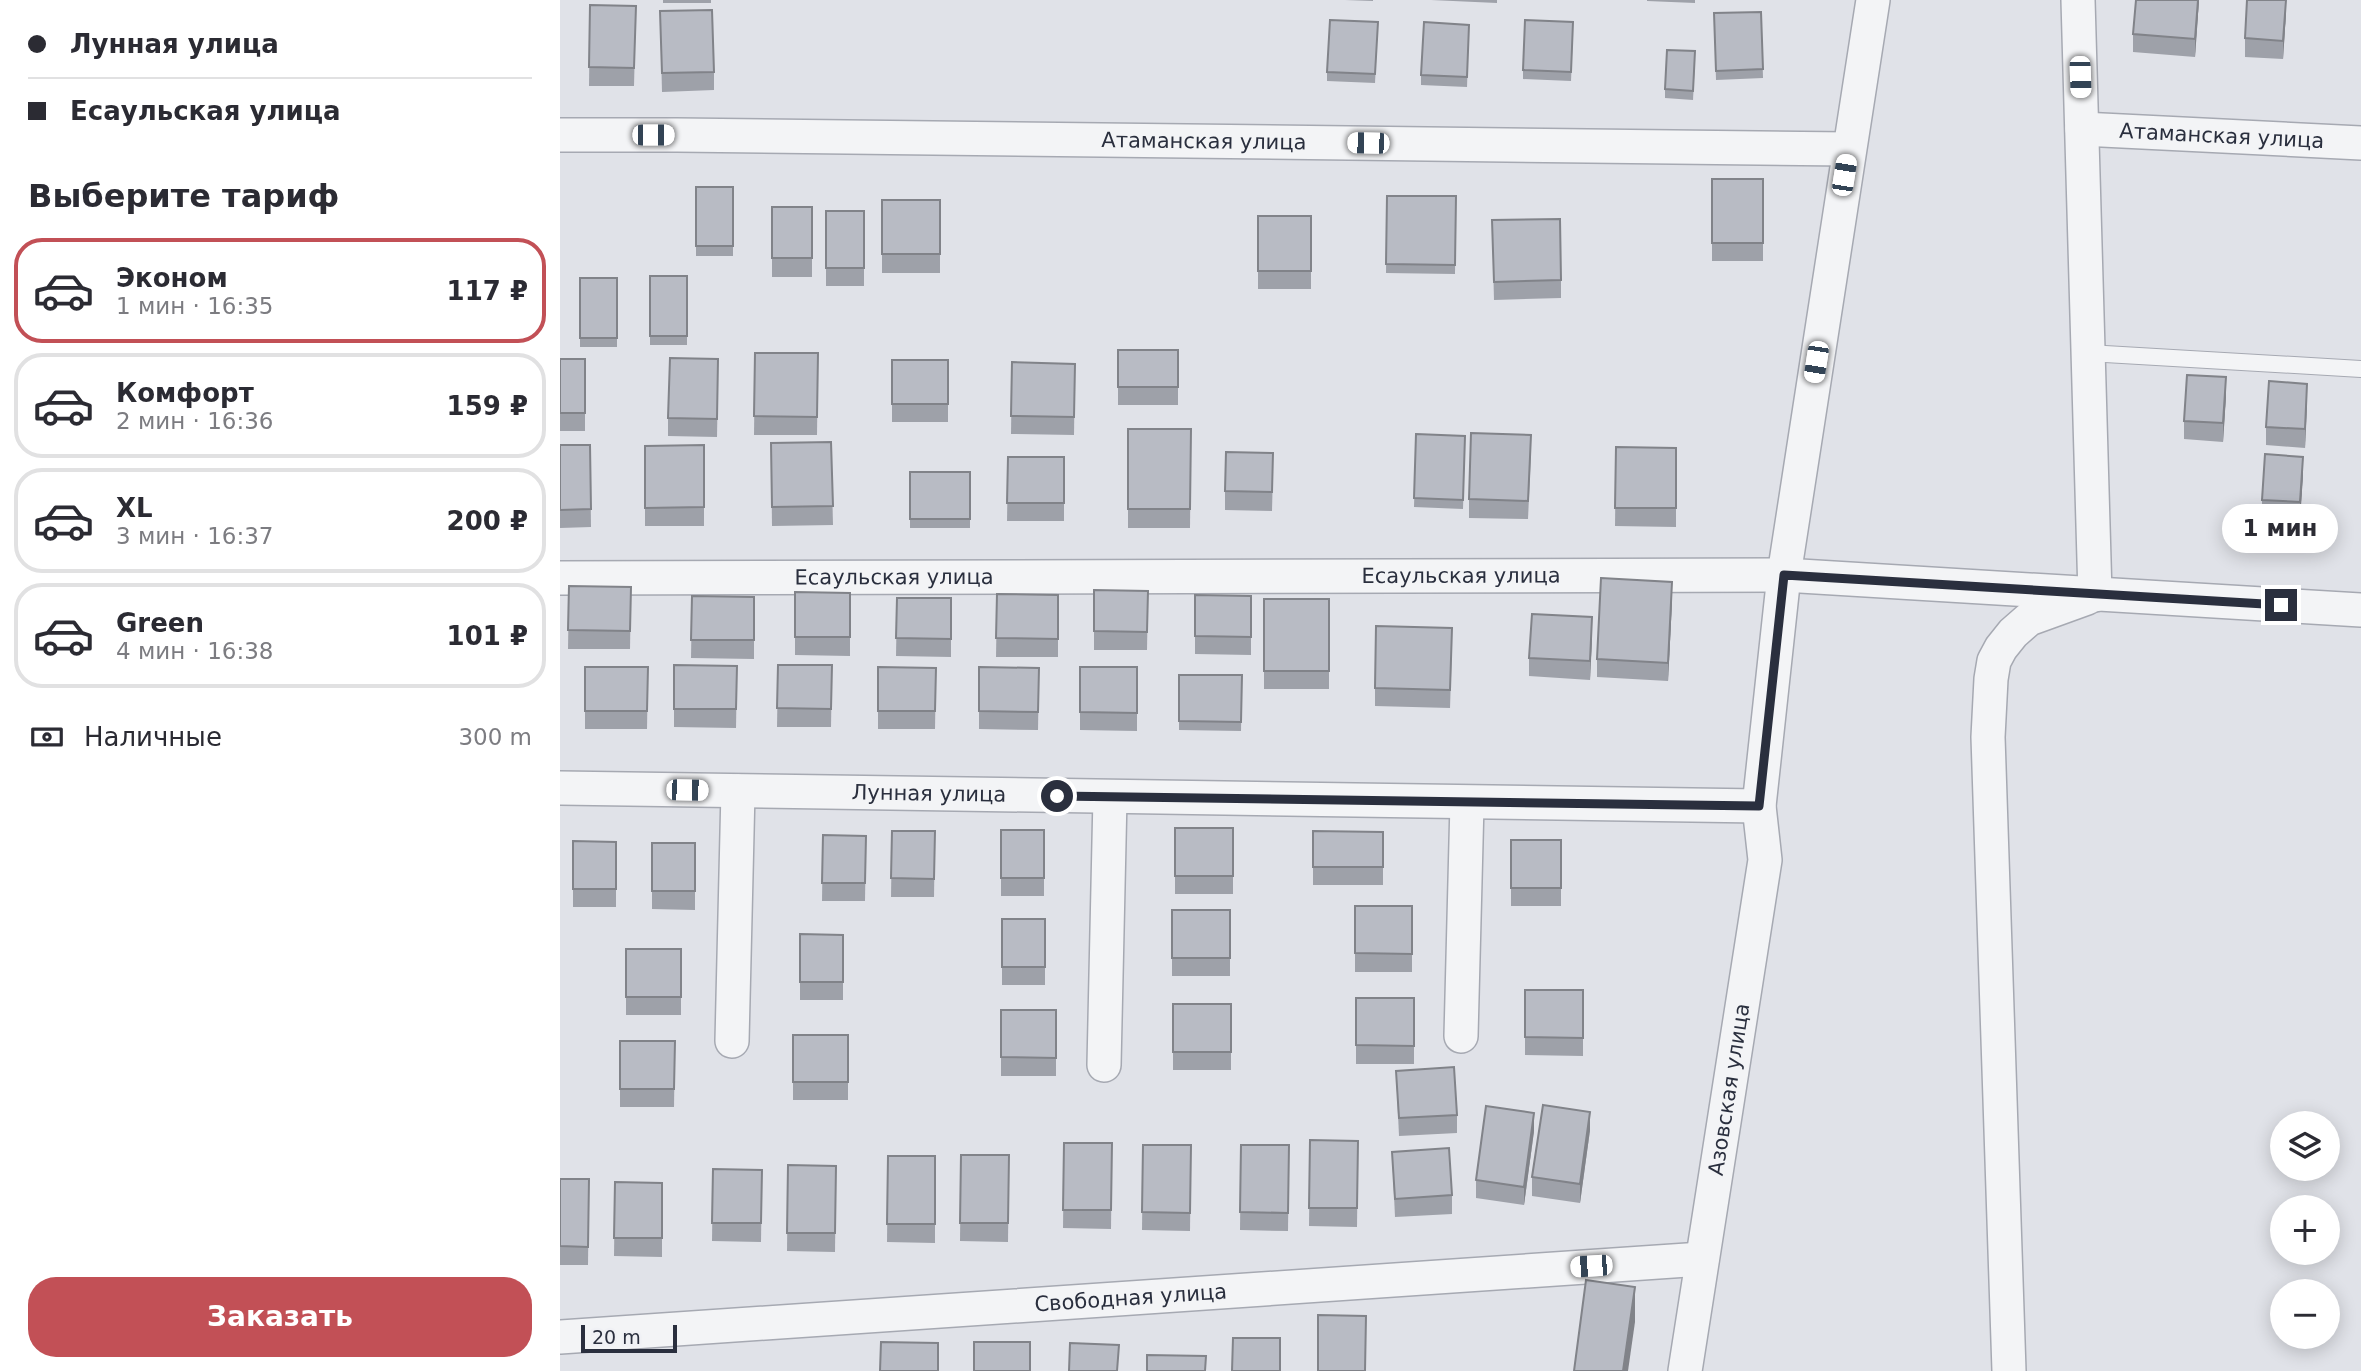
<!DOCTYPE html>
<html lang="ru">
<head>
<meta charset="utf-8">
<style>
	:root { --surface:#fff; --page:#f7f7f7; --text:#2b2b33; --muted:#7c7c81; --line:#e1e1e2; --accent:#c25056 }
	body { margin:0; font-family:"DejaVu Sans",sans-serif; background:var(--page); color:var(--text); height:100vh; display:flex; flex-direction:column; font-size:26px; white-space:nowrap }
	* { box-sizing:border-box; margin:0 }
	p { font-size:23px; color:var(--muted) }
	.icon { flex:none; width:38px; height:38px; fill:none; stroke:currentColor; stroke-width:2; stroke-linecap:round; stroke-linejoin:round }
	.map { position:relative; flex:1; overflow:hidden }
	.details { display:flex; flex-direction:column; background:var(--surface); width:560px }
	.details>* { flex:none }
	.banner { display:grid; align-content:center; height:154px; padding:0 28px; background:var(--surface) }
	.fabs { position:absolute; left:1710px; top:1111px; display:grid; gap:14px }
	.fabs a { display:grid; place-items:center; width:70px; height:70px; border-radius:50%; background:var(--surface); box-shadow:0 4px 18px #0003; font-size:35px }
	.scale { position:absolute; left:21px; bottom:18px; width:96px; box-sizing:border-box; padding-left:7px; border:4px solid #2a2f3e; border-top:0; font-size:19px; line-height:24px; white-space:nowrap; color:#2a2f3e; -webkit-text-stroke:5px #f0f1f5; paint-order:stroke }
	.end { position:absolute; width:32px; height:32px; margin:-16px; border:9px solid #2a2f3e; background:#fff; box-shadow:0 0 0 4px #fff }
	.from { border-radius:50% }
	.bubble { position:absolute; height:49px; border-radius:24px; background:var(--surface); box-shadow:0 4px 18px #0003; font-size:23px; font-weight:800; line-height:49px; text-align:center }
	.car { position:absolute; width:21px; height:42px; margin:-21px -10px; border-radius:9px; box-shadow:0 0 5px 2px #0007; background:linear-gradient(#fff 24%,#345 0 40%,#fff 0 76%,#345 0 86%,#fff 0) }
	.banner b { display:flex; align-items:center; gap:24px; height:66px; font-size:26px }
	.banner b+b { border-top:2px solid var(--line) }
	.banner i { width:18px; height:18px; background:var(--text) }
	ul { padding:0; list-style:none }
	li { display:flex; align-items:center; gap:21px; height:105px; margin:0 14px 10px; padding:0 14px; border:4px solid var(--line); border-radius:28px }
	li div { flex:1 }
	li b { display:block; font-size:26px }
	li em { font-style:normal; font-weight:800 }
	li.active { border-color:var(--accent) }
	li>.icon { width:63px; height:63px; stroke-width:1.5 }
	h2 { padding:0 28px; font-size:32px; line-height:84px }
	.pay { display:flex; align-items:center; gap:18px; height:77px; padding:0 28px; font-size:26px }
	.pay p { margin-inline-start:auto }
	.button { display:flex; gap:14px; margin-top:auto; padding:14px 28px }
	.button a { flex:1; height:80px; border-radius:28px; background:var(--accent); color:#fff; font-size:28px; font-weight:800; line-height:80px; text-align:center }
	main { display:flex; flex:1; min-height:0 }
	.map>svg:first-child { display:block }
</style>
</head>
<body>
<main>
<section class="details">
<div class="banner">
<b><i class="from"></i>Лунная улица</b>
<b><i></i>Есаульская улица</b>
</div>
<h2>Выберите тариф</h2>
<ul>
<li class="active"><svg class="icon" aria-label="car" viewBox="0 0 24 24"><path d="M5 17H2v-5l4-1 3-4h7l3 4 3 1v5h-3M9 17h6M6 11h13"/><circle cx="7" cy="17" r="2"/><circle cx="17" cy="17" r="2"/></svg><div><b>Эконом</b><p>1 мин · 16:35</p></div><em>117 ₽</em></li>
<li><svg class="icon" aria-label="car" viewBox="0 0 24 24"><path d="M5 17H2v-5l4-1 3-4h7l3 4 3 1v5h-3M9 17h6M6 11h13"/><circle cx="7" cy="17" r="2"/><circle cx="17" cy="17" r="2"/></svg><div><b>Комфорт</b><p>2 мин · 16:36</p></div><em>159 ₽</em></li>
<li><svg class="icon" aria-label="car" viewBox="0 0 24 24"><path d="M5 17H2v-5l4-1 3-4h7l3 4 3 1v5h-3M9 17h6M6 11h13"/><circle cx="7" cy="17" r="2"/><circle cx="17" cy="17" r="2"/></svg><div><b>XL</b><p>3 мин · 16:37</p></div><em>200 ₽</em></li>
<li><svg class="icon" aria-label="car" viewBox="0 0 24 24"><path d="M5 17H2v-5l4-1 3-4h7l3 4 3 1v5h-3M9 17h6M6 11h13"/><circle cx="7" cy="17" r="2"/><circle cx="17" cy="17" r="2"/></svg><div><b>Green</b><p>4 мин · 16:38</p></div><em>101 ₽</em></li>
</ul>
<div class="pay"><svg class="icon" aria-label="cash" viewBox="0 0 24 24"><path d="M3 7h18v10H3z"/><circle cx="12" cy="12" r="2"/></svg>Наличные<p>300 m</p></div>
<div class="button"><a>Заказать</a></div>
</section>
<div class="map">
<svg width="1801" height="1371" viewBox="0 0 1801 1371">
	<rect width="100%" height="100%" fill="#e0e2e8"/>
	<g fill="none" stroke-linecap="round" stroke-linejoin="round">
		<defs>
			<polyline id="lane" points="1528,353 1801,369"/>
			<g id="street">
				<polyline points="1518,0 1535,595"/>
				<path id="s1" d="M1522,129L1801,143"/>
				<path id="s2" d="M0,135H117L1288,149"/>
				<path id="s3" d="M0,578L1224,575L1801,610"/>
				<path id="s4" d="M0,788L1199,806"/>
				<polyline points="901,1036 907,803"/>
				<polyline points="172,1041 178,791"/>
				<polyline points="544,1065 550,797"/>
				<path id="s5" d="M0,1337L1142,1259"/>
				<path id="s6" d="M1125,1371L1205,860L1199,806L1224,575L1313,0"/>
				<polyline points="1449,1371 1428,737 1431,679 1434,661 1441,648 1453,633 1469,619 1527,598"/>
			</g>
		</defs>
		<use href="#lane" stroke="#a6a9b2" stroke-width="18"/>
		<use href="#street" stroke="#a6a9b2" stroke-width="36"/>
		<use href="#lane" stroke="#f3f4f6" stroke-width="16"/>
		<use href="#street" stroke="#f3f4f6" stroke-width="33"/>
	</g>
	<g fill="#9ea1a9">
		<rect x="103" y="0" width="48" height="3"/>
		<polygon points="785,0 813,0 813,1"/>
		<polygon points="871,0 937,0 937,3"/>
		<polygon points="1087,0 1135,0 1135,3 1087,1"/>
		<polygon points="1639,0 1635,57 1573,52 1573,34"/>
		<polygon points="30,5 76,6 74,86 29,86"/>
		<polygon points="100,11 154,72 154,90 102,92"/>
		<polygon points="1201,12 1203,78 1156,80 1154,13"/>
		<polygon points="1726,13 1723,59 1685,57 1685,38"/>
		<polygon points="818,22 815,83 767,81 767,72"/>
		<polygon points="909,25 907,87 861,85 861,75"/>
		<polygon points="1013,32 1011,81 963,79 963,70"/>
		<polygon points="1135,61 1133,100 1105,98 1105,89"/>
		<rect x="1152" y="179" width="51" height="82"/>
		<rect x="136" y="187" width="37" height="69"/>
		<polygon points="827,196 896,196 895,274 826,273"/>
		<rect x="322" y="200" width="58" height="73"/>
		<rect x="212" y="207" width="40" height="70"/>
		<rect x="266" y="211" width="38" height="75"/>
		<rect x="698" y="216" width="53" height="73"/>
		<polygon points="932,220 1001,280 1001,298 934,300"/>
		<rect x="90" y="276" width="37" height="69"/>
		<rect x="20" y="278" width="37" height="69"/>
		<rect x="558" y="350" width="60" height="55"/>
		<polygon points="195,353 258,353 257,435 194,435"/>
		<rect x="0" y="359" width="25" height="72"/>
		<rect x="332" y="360" width="56" height="62"/>
		<polygon points="452,362 515,364 514,435 451,434"/>
		<polygon points="158,378 157,437 108,436 108,418"/>
		<polygon points="1666,396 1663,442 1624,439 1624,421"/>
		<polygon points="1747,402 1745,448 1706,445 1706,427"/>
		<polygon points="568,429 631,429 630,528 568,528"/>
		<polygon points="856,434 905,436 903,509 854,507"/>
		<polygon points="271,442 273,525 212,526 211,443"/>
		<polygon points="0,445 30,445 31,527 0,528"/>
		<polygon points="144,445 144,526 85,526 85,446"/>
		<polygon points="1056,447 1116,448 1116,527 1055,526"/>
		<polygon points="971,453 968,519 909,518 909,499"/>
		<polygon points="448,457 504,457 504,521 447,521"/>
		<rect x="350" y="472" width="60" height="56"/>
		<polygon points="713,472 712,511 665,510 665,491"/>
		<polygon points="1743,475 1740,520 1702,518 1702,500"/>
		<polygon points="9,586 71,587 70,649 8,649"/>
		<polygon points="534,590 588,591 587,650 534,650"/>
		<polygon points="235,592 290,593 290,656 235,655"/>
		<polygon points="437,594 498,595 498,657 436,657"/>
		<polygon points="635,595 691,596 691,655 635,654"/>
		<polygon points="132,596 194,597 194,659 131,658"/>
		<polygon points="337,598 391,598 391,657 336,656"/>
		<rect x="704" y="599" width="65" height="90"/>
		<polygon points="1112,601 1108,681 1037,677 1037,659"/>
		<polygon points="1032,635 1030,680 969,676 969,658"/>
		<polygon points="892,646 890,708 815,706 815,688"/>
		<polygon points="114,665 177,666 176,728 114,727"/>
		<polygon points="218,665 272,665 271,727 217,727"/>
		<polygon points="25,667 88,667 87,729 25,729"/>
		<polygon points="318,667 376,668 375,729 318,729"/>
		<polygon points="419,667 479,668 478,730 419,729"/>
		<polygon points="520,667 577,667 577,731 520,730"/>
		<polygon points="619,675 682,675 681,731 619,730"/>
		<rect x="615" y="828" width="58" height="66"/>
		<rect x="441" y="830" width="43" height="66"/>
		<polygon points="332,831 375,831 374,897 331,897"/>
		<polygon points="753,831 823,832 823,885 753,885"/>
		<polygon points="263,835 306,836 305,901 262,901"/>
		<rect x="951" y="840" width="50" height="66"/>
		<polygon points="13,841 56,842 56,907 13,907"/>
		<polygon points="92,843 135,843 135,910 92,909"/>
		<rect x="795" y="906" width="57" height="66"/>
		<rect x="612" y="910" width="58" height="66"/>
		<rect x="442" y="919" width="43" height="66"/>
		<polygon points="240,934 283,935 283,1000 240,1000"/>
		<rect x="66" y="949" width="55" height="66"/>
		<polygon points="965,990 1023,990 1023,1056 965,1055"/>
		<rect x="796" y="998" width="58" height="66"/>
		<rect x="613" y="1004" width="58" height="66"/>
		<rect x="441" y="1010" width="55" height="66"/>
		<rect x="233" y="1035" width="55" height="65"/>
		<polygon points="60,1041 115,1041 114,1107 60,1107"/>
		<polygon points="836,1071 897,1115 897,1133 839,1136"/>
		<polygon points="1030,1130 1020,1203 972,1196 972,1177"/>
		<polygon points="974,1131 964,1205 916,1198 916,1180"/>
		<polygon points="750,1140 798,1141 797,1227 749,1226"/>
		<polygon points="504,1143 552,1143 551,1229 503,1228"/>
		<polygon points="583,1145 631,1145 630,1231 582,1230"/>
		<polygon points="681,1145 729,1145 728,1231 680,1230"/>
		<polygon points="832,1152 892,1195 892,1214 835,1217"/>
		<polygon points="401,1155 449,1155 448,1242 400,1241"/>
		<polygon points="328,1156 375,1156 375,1243 327,1242"/>
		<polygon points="228,1165 276,1166 275,1252 227,1251"/>
		<polygon points="153,1169 202,1170 201,1242 152,1241"/>
		<polygon points="0,1179 29,1179 28,1265 0,1265"/>
		<polygon points="55,1182 102,1183 102,1257 54,1256"/>
	</g>
	<g fill="#818389">
		<polygon points="1638,0 1639,0 1635,57 1635,39"/>
		<polygon points="1726,0 1726,13 1723,59 1723,41"/>
		<polygon points="1666,377 1666,396 1663,442 1663,423"/>
		<polygon points="1747,384 1747,402 1745,448 1745,429"/>
		<polygon points="1743,457 1743,475 1740,520 1740,502"/>
		<polygon points="1112,582 1112,601 1108,681 1108,663"/>
		<polygon points="1032,617 1032,635 1030,680 1030,661"/>
		<polygon points="1030,1112 1030,1130 1020,1203 1020,1184"/>
		<polygon points="974,1113 974,1131 964,1205 964,1187"/>
		<polygon points="1075,1287 1075,1322 1068,1371 1063,1371"/>
	</g>
	<g fill="#b8bbc4" stroke="#818389" stroke-width="2">
		<polygon points="1576,0 1638,0 1635,39 1573,34"/>
		<polygon points="1687,0 1726,0 1723,41 1685,38"/>
		<polygon points="30,5 76,6 74,68 29,67"/>
		<polygon points="152,10 154,72 102,73 100,11"/>
		<polygon points="1201,12 1203,69 1156,71 1154,13"/>
		<polygon points="770,20 818,22 815,74 767,72"/>
		<polygon points="965,20 1013,22 1011,72 963,70"/>
		<polygon points="864,22 909,25 907,77 861,75"/>
		<polygon points="1107,50 1135,51 1133,91 1105,89"/>
		<rect x="1152" y="179" width="51" height="64"/>
		<rect x="136" y="187" width="37" height="59"/>
		<polygon points="827,196 896,196 895,265 826,264"/>
		<rect x="322" y="200" width="58" height="54"/>
		<rect x="212" y="207" width="40" height="51"/>
		<rect x="266" y="211" width="38" height="57"/>
		<rect x="698" y="216" width="53" height="55"/>
		<polygon points="1000,219 1001,280 934,282 932,220"/>
		<rect x="90" y="276" width="37" height="60"/>
		<rect x="20" y="278" width="37" height="60"/>
		<rect x="558" y="350" width="60" height="37"/>
		<polygon points="195,353 258,353 257,417 194,416"/>
		<polygon points="110,358 158,359 157,419 108,418"/>
		<rect x="0" y="359" width="25" height="54"/>
		<rect x="332" y="360" width="56" height="44"/>
		<polygon points="452,362 515,364 514,417 451,416"/>
		<polygon points="1627,375 1666,377 1663,423 1624,421"/>
		<polygon points="1709,381 1747,384 1745,429 1706,427"/>
		<polygon points="568,429 631,429 630,509 568,509"/>
		<polygon points="911,433 971,435 968,501 909,499"/>
		<polygon points="856,434 905,436 903,500 854,498"/>
		<polygon points="271,442 273,506 212,507 211,443"/>
		<polygon points="0,445 30,445 31,509 0,510"/>
		<polygon points="144,445 144,507 85,508 85,446"/>
		<polygon points="1056,447 1116,448 1116,508 1055,508"/>
		<polygon points="666,452 713,453 712,492 665,491"/>
		<polygon points="1705,454 1743,457 1740,502 1702,500"/>
		<polygon points="448,457 504,457 504,503 447,503"/>
		<rect x="350" y="472" width="60" height="47"/>
		<polygon points="1041,578 1112,582 1108,663 1037,659"/>
		<polygon points="9,586 71,587 70,631 8,630"/>
		<polygon points="534,590 588,591 587,632 534,631"/>
		<polygon points="235,592 290,593 290,637 235,637"/>
		<polygon points="437,594 498,595 498,639 436,638"/>
		<polygon points="635,595 691,596 691,637 635,636"/>
		<polygon points="132,596 194,597 194,640 131,640"/>
		<polygon points="337,598 391,598 391,639 336,638"/>
		<rect x="704" y="599" width="65" height="72"/>
		<polygon points="972,614 1032,617 1030,661 969,658"/>
		<polygon points="816,626 892,628 890,690 815,688"/>
		<polygon points="114,665 177,666 176,709 114,709"/>
		<polygon points="218,665 272,665 271,709 217,708"/>
		<polygon points="25,667 88,667 87,711 25,711"/>
		<polygon points="318,667 376,668 375,711 318,711"/>
		<polygon points="419,667 479,668 478,712 419,711"/>
		<polygon points="520,667 577,667 577,713 520,712"/>
		<polygon points="619,675 682,675 681,722 619,721"/>
		<rect x="615" y="828" width="58" height="48"/>
		<rect x="441" y="830" width="43" height="48"/>
		<polygon points="332,831 375,831 374,879 331,878"/>
		<polygon points="753,831 823,832 823,867 753,867"/>
		<polygon points="263,835 306,836 305,883 262,883"/>
		<rect x="951" y="840" width="50" height="48"/>
		<polygon points="13,841 56,842 56,889 13,889"/>
		<rect x="92" y="843" width="43" height="48"/>
		<polygon points="795,906 852,906 852,954 795,953"/>
		<rect x="612" y="910" width="58" height="48"/>
		<rect x="442" y="919" width="43" height="48"/>
		<polygon points="240,934 283,935 283,982 240,982"/>
		<rect x="66" y="949" width="55" height="48"/>
		<polygon points="965,990 1023,990 1023,1038 965,1037"/>
		<polygon points="796,998 854,998 854,1046 796,1045"/>
		<rect x="613" y="1004" width="58" height="48"/>
		<polygon points="441,1010 496,1010 496,1058 441,1057"/>
		<rect x="233" y="1035" width="55" height="47"/>
		<polygon points="60,1041 115,1041 114,1089 60,1089"/>
		<polygon points="894,1067 897,1115 839,1118 836,1071"/>
		<polygon points="983,1105 1030,1112 1020,1184 972,1177"/>
		<polygon points="926,1106 974,1113 964,1187 916,1180"/>
		<polygon points="750,1140 798,1141 797,1208 749,1208"/>
		<polygon points="504,1143 552,1143 551,1210 503,1210"/>
		<polygon points="583,1145 631,1145 630,1213 582,1212"/>
		<polygon points="681,1145 729,1145 728,1213 680,1212"/>
		<polygon points="889,1148 892,1195 835,1199 832,1152"/>
		<polygon points="401,1155 449,1155 448,1223 400,1223"/>
		<polygon points="328,1156 375,1156 375,1224 327,1224"/>
		<polygon points="228,1165 276,1166 275,1233 227,1233"/>
		<polygon points="153,1169 202,1170 201,1223 152,1223"/>
		<polygon points="0,1179 29,1179 28,1247 0,1246"/>
		<polygon points="55,1182 102,1183 102,1238 54,1238"/>
		<polygon points="1026,1280 1075,1287 1063,1371 1014,1371"/>
		<polygon points="758,1315 806,1316 805,1371 758,1371"/>
		<polygon points="673,1338 720,1338 720,1371 672,1371"/>
		<polygon points="321,1342 378,1343 378,1371 320,1371"/>
		<rect x="414" y="1342" width="56" height="29"/>
		<polygon points="510,1343 559,1345 557,1371 509,1371"/>
		<polygon points="587,1355 646,1356 645,1371 587,1371"/>
	</g>
	<g fill="none" stroke-linecap="round" stroke-linejoin="round">
		<polyline stroke="#2a2f3e" stroke-width="9" points="497,796 1199,806 1224,575 1721,605"/>
	</g>
	<g text-anchor="middle" dominant-baseline="central" stroke-width="5" stroke-linejoin="round" paint-order="stroke">
		<g font-size="21" fill="#2a2f3e" stroke="#f0f1f5">
			<text stroke="none"><textPath href="#s1" startOffset="140">Атаманская улица</textPath></text>
			<text stroke="none"><textPath href="#s2" startOffset="644">Атаманская улица</textPath></text>
			<text stroke="none"><textPath href="#s3" startOffset="901">Есаульская улица</textPath></text>
			<text stroke="none"><textPath href="#s3" startOffset="334">Есаульская улица</textPath></text>
			<text stroke="none"><textPath href="#s4" startOffset="369">Лунная улица</textPath></text>
			<text stroke="none"><textPath href="#s6" startOffset="285">Азовская улица</textPath></text>
			<text stroke="none"><textPath href="#s5" startOffset="572">Свободная улица</textPath></text>
		</g>
	</g>
</svg>
<div class="fabs">
<a><svg class="icon" aria-label="layers" viewBox="0 0 24 24"><path d="M12 4l9 5-9 5-9-5zM3 14l9 5 9-5"/></svg></a>
<a>+</a>
<a>−</a>
</div>
<div class="scale">20 m</div>
<i class="end from" style="left:497px;top:796px"></i>
<i class="end" style="left:1721px;top:605px"></i>
<div class="bubble" style="left:1662px;top:504px;width:116px">1 мин</div>
<i class="car" style="left:1520px;top:77px;rotate:178deg"></i>
<i class="car" style="left:93px;top:135px;rotate:90deg"></i>
<i class="car" style="left:808px;top:143px;rotate:271deg"></i>
<i class="car" style="left:1284px;top:175px;rotate:9deg"></i>
<i class="car" style="left:1256px;top:362px;rotate:189deg"></i>
<i class="car" style="left:127px;top:790px;rotate:91deg"></i>
<i class="car" style="left:1031px;top:1266px;rotate:266deg"></i>
</div>
</main>
</body>
</html>
